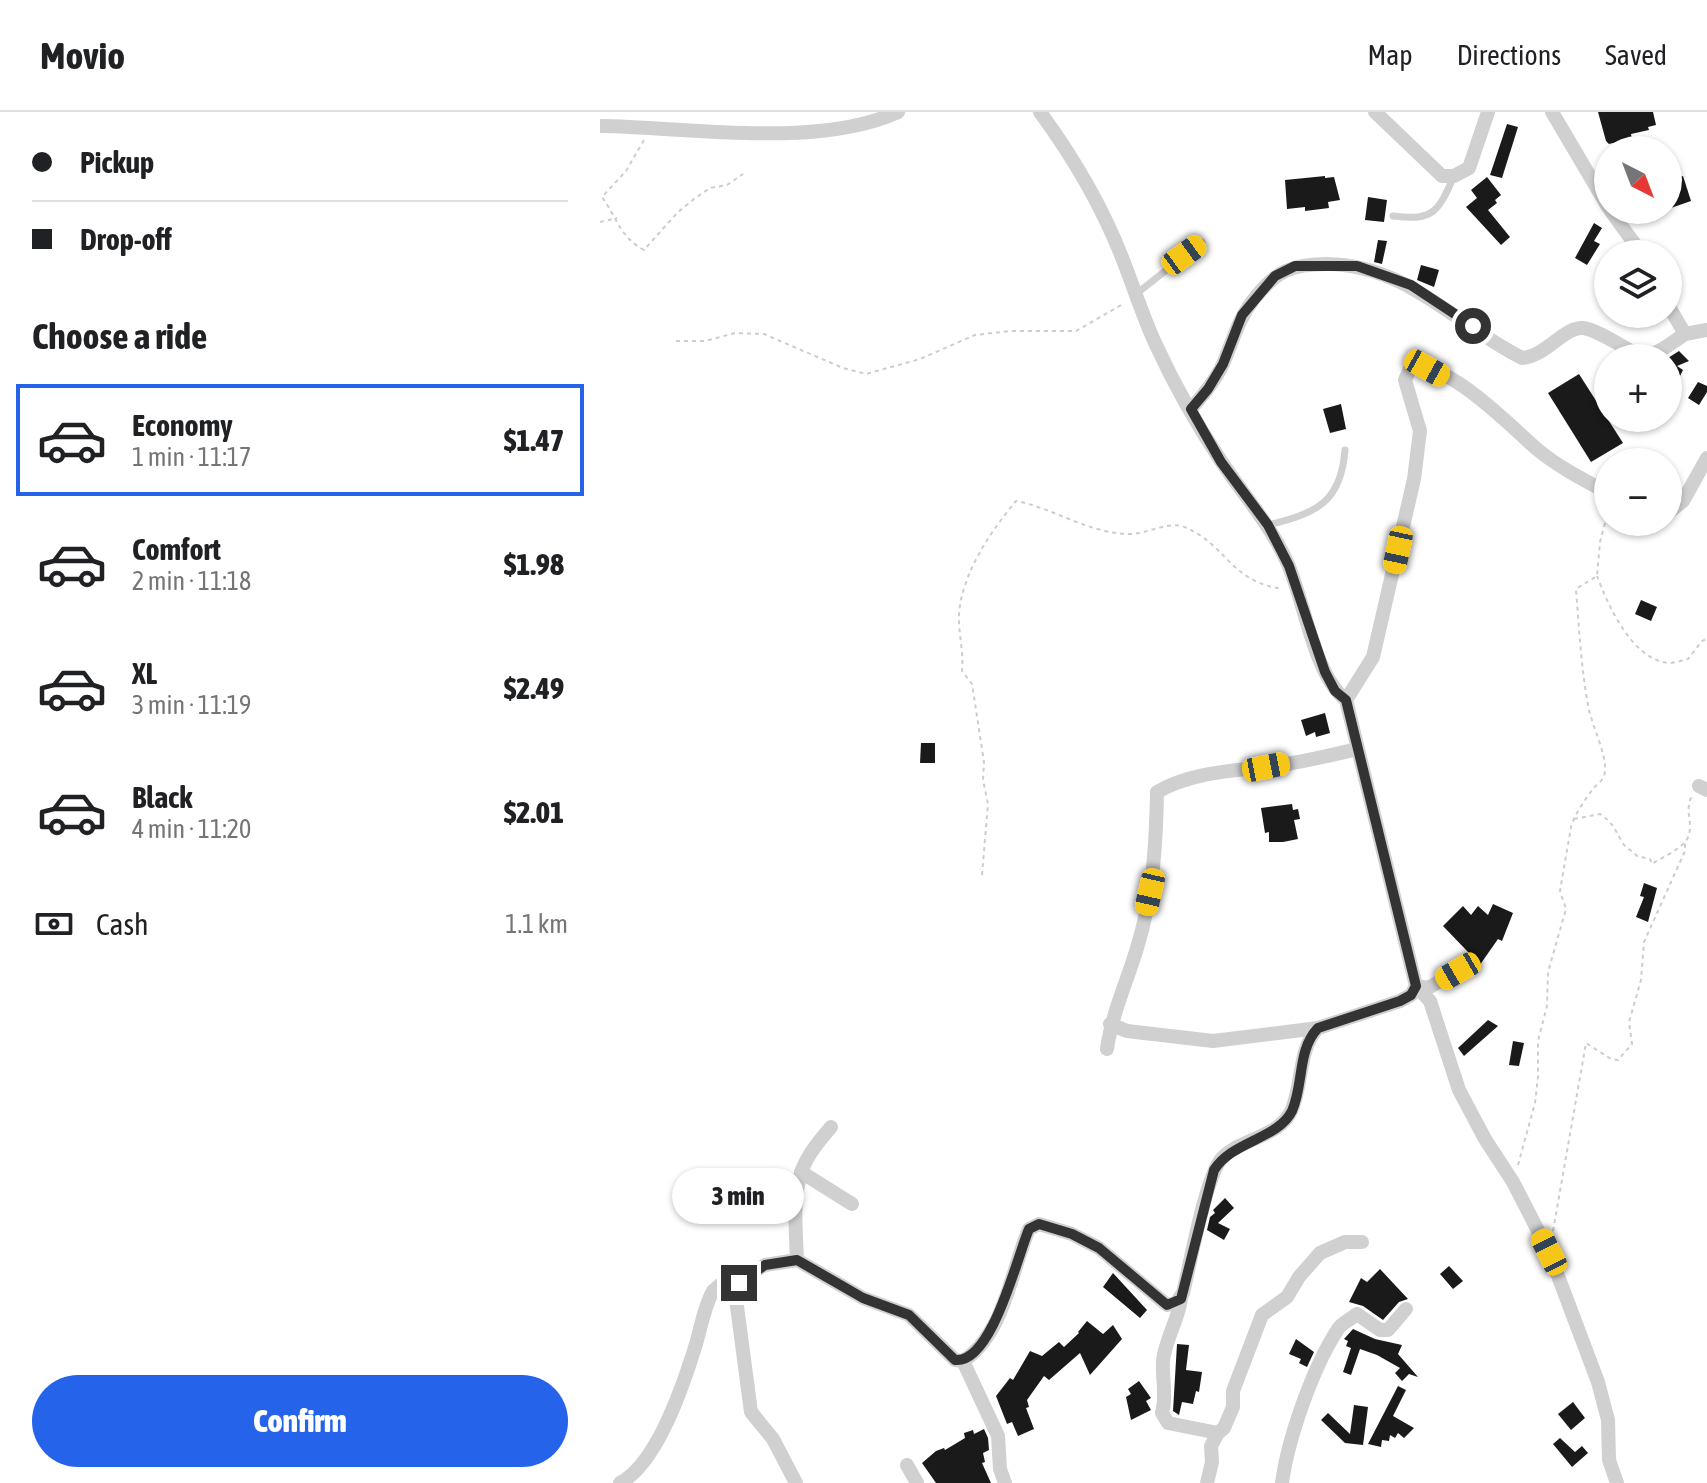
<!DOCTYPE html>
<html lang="en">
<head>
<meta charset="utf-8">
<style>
	:root { --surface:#fff; --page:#f2f2f2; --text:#202124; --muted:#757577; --line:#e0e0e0; --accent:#2563eb }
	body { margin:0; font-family:"Asap Condensed",sans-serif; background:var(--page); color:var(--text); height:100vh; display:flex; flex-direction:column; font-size:30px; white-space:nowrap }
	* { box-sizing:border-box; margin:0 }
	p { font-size:26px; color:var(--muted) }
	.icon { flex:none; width:44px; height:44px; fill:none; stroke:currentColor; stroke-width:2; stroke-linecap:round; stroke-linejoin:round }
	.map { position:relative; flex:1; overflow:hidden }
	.drawer { display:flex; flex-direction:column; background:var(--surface); width:600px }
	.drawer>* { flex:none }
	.guide { display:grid; align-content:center; height:176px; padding:0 32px; background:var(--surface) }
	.needle { width:52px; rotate:138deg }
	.controls { position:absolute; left:994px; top:24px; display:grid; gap:16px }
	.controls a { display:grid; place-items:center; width:88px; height:88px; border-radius:50%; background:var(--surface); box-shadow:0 2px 6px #0004; font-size:40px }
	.end { position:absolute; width:36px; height:36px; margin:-18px; border:10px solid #333; background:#fff; box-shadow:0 0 0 4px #fff }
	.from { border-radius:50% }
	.bubble { position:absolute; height:56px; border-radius:28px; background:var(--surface); box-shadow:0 2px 6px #0004; font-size:26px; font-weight:800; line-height:56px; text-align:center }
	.car { position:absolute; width:24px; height:48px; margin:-24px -12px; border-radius:10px; box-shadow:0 0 6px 2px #0007; background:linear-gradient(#f5c518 24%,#345 0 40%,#f5c518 0 76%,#345 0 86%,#f5c518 0) }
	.guide b { display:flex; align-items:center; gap:28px; height:76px; font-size:30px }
	.guide b+b { border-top:2px solid var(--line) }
	.guide i { width:20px; height:20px; background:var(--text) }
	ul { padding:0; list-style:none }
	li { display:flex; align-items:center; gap:24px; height:112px; margin:0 16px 12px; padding:0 16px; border:4px solid transparent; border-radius:0px }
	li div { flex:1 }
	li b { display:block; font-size:30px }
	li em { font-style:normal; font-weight:800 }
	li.current { border-color:var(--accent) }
	li>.icon { width:72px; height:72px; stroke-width:1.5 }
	h2 { padding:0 32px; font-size:36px; line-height:96px }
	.pay { display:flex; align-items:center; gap:20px; height:88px; padding:0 32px; font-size:30px }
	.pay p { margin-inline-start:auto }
	.cta { display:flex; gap:16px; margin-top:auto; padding:16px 32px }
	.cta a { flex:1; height:92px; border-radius:48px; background:var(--accent); color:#fff; font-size:32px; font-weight:800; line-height:92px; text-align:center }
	header { display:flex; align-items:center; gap:48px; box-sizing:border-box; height:112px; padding:0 40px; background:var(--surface); border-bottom:2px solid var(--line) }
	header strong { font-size:38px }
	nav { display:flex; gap:44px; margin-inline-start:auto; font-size:28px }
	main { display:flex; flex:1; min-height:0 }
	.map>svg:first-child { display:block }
</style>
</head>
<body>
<header>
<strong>Movio</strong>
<nav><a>Map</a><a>Directions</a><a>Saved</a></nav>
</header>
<main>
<section class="drawer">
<div class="guide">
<b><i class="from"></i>Pickup</b>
<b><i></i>Drop-off</b>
</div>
<h2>Choose a ride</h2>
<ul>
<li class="current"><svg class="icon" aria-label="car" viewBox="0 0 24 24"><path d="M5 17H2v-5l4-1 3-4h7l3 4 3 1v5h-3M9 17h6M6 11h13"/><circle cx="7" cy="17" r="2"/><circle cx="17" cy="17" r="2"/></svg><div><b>Economy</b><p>1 min · 11:17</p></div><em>$1.47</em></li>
<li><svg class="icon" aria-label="car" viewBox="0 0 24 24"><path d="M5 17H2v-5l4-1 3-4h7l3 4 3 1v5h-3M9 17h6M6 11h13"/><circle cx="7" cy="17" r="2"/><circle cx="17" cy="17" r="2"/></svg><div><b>Comfort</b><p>2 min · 11:18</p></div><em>$1.98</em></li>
<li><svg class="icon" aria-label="car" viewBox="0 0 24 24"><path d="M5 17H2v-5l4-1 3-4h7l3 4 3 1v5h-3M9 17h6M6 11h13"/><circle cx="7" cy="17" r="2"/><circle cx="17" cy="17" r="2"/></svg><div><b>XL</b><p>3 min · 11:19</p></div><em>$2.49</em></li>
<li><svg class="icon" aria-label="car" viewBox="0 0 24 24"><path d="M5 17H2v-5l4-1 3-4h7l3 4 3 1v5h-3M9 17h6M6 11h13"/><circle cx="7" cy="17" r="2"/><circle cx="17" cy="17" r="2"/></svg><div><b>Black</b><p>4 min · 11:20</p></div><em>$2.01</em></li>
</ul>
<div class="pay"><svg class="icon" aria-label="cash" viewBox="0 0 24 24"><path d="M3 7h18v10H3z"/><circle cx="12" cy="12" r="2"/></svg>Cash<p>1.1 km</p></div>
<div class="cta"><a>Confirm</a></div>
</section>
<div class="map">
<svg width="1107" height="1371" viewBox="0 0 1107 1371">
	<rect width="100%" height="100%" fill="#fff"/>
	<g fill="#1a1a1a">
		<polygon points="998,0 1053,0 1056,13 1048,15 1049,18 1031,22 1033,33 1022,36 1017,30 1009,32 1006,29"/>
		<polygon points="907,12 918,15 902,66 890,63"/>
		<polygon points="725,64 725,66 734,65 740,88 728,90 729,96 705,99 705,95 687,97 685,68"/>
		<polygon points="1083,64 1091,89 1068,97 1068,69"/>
		<polygon points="887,65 901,83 895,88 897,91 888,98 910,125 901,133 866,95 877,86 871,78"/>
		<polygon points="768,85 787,88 784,110 765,108"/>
		<polygon points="994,111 1002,116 994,129 1000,132 987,153 975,146"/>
		<polygon points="778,128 787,129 782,152 774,150"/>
		<polygon points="821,153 839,158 834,175 817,168"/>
		<polygon points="1079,239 1089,249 1077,254 1083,258 1079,266 1068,261 1068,246"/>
		<polygon points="979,262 1023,331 991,350 948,281"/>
		<polygon points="1098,270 1107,274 1107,280 1099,293 1088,286"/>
		<polygon points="741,292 746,317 730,321 723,297"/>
		<polygon points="1041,488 1057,495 1051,509 1035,502"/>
		<polygon points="725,601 730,621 716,625 715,620 706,624 701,608"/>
		<polygon points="321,631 335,631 335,651 320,651"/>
		<polygon points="692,692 693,698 698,697 700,707 694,708 698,727 683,730 669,730 669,720 665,721 661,696"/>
		<polygon points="1044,771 1057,776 1048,810 1036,805 1044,785 1040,784"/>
		<polygon points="893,792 913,801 902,829 898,827 877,857 863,848 868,840 843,814 863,794 871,803 878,794 888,803"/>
		<polygon points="888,908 898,914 864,944 858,936"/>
		<polygon points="913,929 924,931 919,954 909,953"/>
		<polygon points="625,1086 634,1096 618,1111 630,1117 624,1128 607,1118 610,1105 615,1101 613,1098"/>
		<polygon points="849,1154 863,1169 853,1177 840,1162"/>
		<polygon points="780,1157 808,1187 799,1190 783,1208 763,1194 749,1190 761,1166 767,1170"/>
		<polygon points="513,1161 547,1198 540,1206 503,1175"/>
		<polygon points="487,1209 503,1222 513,1213 522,1227 490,1263 480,1241 449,1268 444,1264 427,1288 429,1295 426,1296 434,1317 418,1324 412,1310 407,1312 396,1284 410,1266 413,1268 430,1239 442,1244 459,1230 464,1235 479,1221 478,1220"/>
		<polygon points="753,1217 775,1227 802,1233 798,1242 818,1265 809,1262 802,1269 795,1261 800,1256 777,1243 760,1237 751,1263 743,1260 751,1236 746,1234 748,1229 744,1227"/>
		<polygon points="696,1227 714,1240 707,1255 699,1251 701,1247 689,1242"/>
		<polygon points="577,1232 589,1233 586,1258 602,1260 599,1280 596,1279 593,1292 582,1290 579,1303 573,1299"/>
		<polygon points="539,1269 551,1286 546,1289 551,1298 531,1308 526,1285 531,1282 528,1277"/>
		<polygon points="798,1274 806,1278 793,1304 814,1316 804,1326 798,1321 795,1326 790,1323 789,1329 782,1328 781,1335 768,1332"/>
		<polygon points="973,1290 985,1306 971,1318 958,1302"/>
		<polygon points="754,1293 768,1295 763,1333 745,1331 721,1308 728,1301 750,1322"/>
		<polygon points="384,1317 388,1326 389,1338 383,1341 385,1350 382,1351 391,1371 336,1371 322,1351 336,1339 344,1336 345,1338 365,1326 364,1321 373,1318 374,1322"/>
		<polygon points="960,1326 975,1340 982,1334 988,1341 972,1355 953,1332"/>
	</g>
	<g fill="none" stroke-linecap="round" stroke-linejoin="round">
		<g stroke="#cdcdcd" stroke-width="2" stroke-dasharray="4 4" stroke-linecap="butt">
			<path d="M44,28L26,59L2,85C17,106 20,125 44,138L77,101L94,87L110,76L127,73L143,62"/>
			<polyline points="0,110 17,106"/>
			<polyline points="76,229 105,229 135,221 164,222 243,256 266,262 320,247 375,223 410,219 476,219 523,192"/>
			<path d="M997,464C1008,493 1032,548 1069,551C1075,551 1083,548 1088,547L1102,529L1107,527"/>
			<path d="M974,707L1000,702C1012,710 1015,717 1022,730C1025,736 1032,738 1037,744L1050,747L1052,752C1061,746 1079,738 1086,729C1096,714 1083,699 1092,684"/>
			<path d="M382,763L388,692L383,668L384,650L372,572L362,559C364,539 358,521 359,502C362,461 391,419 416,389C453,396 488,421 528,422C547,423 569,407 587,416C628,435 631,470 683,477"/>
			<path d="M918,1053L935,991L938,965V929L947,894L948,860L966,797L960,779L971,715C974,703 985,688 992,678C997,671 1004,670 1005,659C1007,643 991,611 988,593C981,554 979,516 976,477L997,464L1000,430L1008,400"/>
			<polyline points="953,1119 986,931 1011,947 1018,948 1032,932 1029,910 1041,868 1044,830 1085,739 1085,731"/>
		</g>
		<g stroke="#d0d0d0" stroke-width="7">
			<path d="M793,104C834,109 838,100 854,64"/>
			<polyline points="536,182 602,130"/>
			<path d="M668,413C716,401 741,391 745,338"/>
		</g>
		<g stroke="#d0d0d0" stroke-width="14">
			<path d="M440,0C473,45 503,96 523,148C534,176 543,205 556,233C574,272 597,313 621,349C644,384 670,412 687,450C705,489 713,562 746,588L816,874L830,889L859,978L885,1027L913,1070L949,1140L998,1270L1008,1308L1009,1348L1017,1371"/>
			<polyline points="775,0 842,64 854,64 869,56 888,0"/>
			<polyline points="952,0 1008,95"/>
			<path d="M0,14C89,15 216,37 298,0"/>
			<polyline points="1010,98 1042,142"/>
			<polyline points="1068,193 1085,222 1107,218"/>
			<path d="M591,297C603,283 615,269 623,252C633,229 638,207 654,187C676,159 692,152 727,152C808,153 854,212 922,246C945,245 965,214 983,216C1001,218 1037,246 1046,244C1059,242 1074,229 1085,222"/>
			<polyline points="1068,401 1083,389 1107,346"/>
			<path d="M746,588L773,545L814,367L820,319L805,268L810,257C844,244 913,317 938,338C960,356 984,368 1008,381"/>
			<polyline points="1099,674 1107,678"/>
			<polyline points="510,912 527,919 613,929 718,916"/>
			<path d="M507,937C512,901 527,870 537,836C553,785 556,733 557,680C590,661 629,659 665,655C696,652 727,644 757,637"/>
			<polyline points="201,1060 252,1092"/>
			<path d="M197,1148C196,1120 192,1085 202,1058C208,1042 220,1028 231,1015"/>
			<path d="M581,1187C578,1209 565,1228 563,1249C562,1268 567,1284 562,1301L568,1311L618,1321"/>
			<path d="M363,1249C404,1223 411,1159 429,1117L439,1112L472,1122L499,1136L567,1193L576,1191L583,1181C590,1153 606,1063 622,1046C641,1026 681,1025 692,997C703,971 698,937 718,916L800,889L811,883L816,874L828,876L858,859"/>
			<polyline points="307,1353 317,1371"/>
			<path d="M20,1371C58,1351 84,1271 96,1232C101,1215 104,1195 113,1179L120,1173L139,1171"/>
			<polyline points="196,1371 173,1327 151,1300 136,1187 139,1171 146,1164 165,1153 197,1148 263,1186 309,1203 355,1248 363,1249 398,1324 400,1357 405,1371"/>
			<polyline points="607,1371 612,1350 611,1334 618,1321 624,1316 633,1295 633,1279 662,1203 687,1185 699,1165 720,1141 745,1130 762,1130"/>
			<path d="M682,1371C688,1326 713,1255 738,1217C742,1211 751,1207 757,1202L780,1218H788L806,1197"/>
		</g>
	</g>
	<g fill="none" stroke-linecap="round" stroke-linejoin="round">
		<path stroke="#333" stroke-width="10" d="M139,1171L165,1153L197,1148L263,1186L309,1203L355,1248C392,1252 417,1145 429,1117L439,1112L472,1122L499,1136L567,1193L581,1187L614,1058C632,1029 678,1027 692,999C704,972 697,938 718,916L800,889L811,883L816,874L746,588L735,579L725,560L689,454L668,413L621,350L591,297L608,277L623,252L642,203L675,164L695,154H757L811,173L873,214"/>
	</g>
</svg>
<div class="controls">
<a><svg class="needle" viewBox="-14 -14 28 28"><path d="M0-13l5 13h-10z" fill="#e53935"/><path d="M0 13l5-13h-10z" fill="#757577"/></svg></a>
<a><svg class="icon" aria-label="layers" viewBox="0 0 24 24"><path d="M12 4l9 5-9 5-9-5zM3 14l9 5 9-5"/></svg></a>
<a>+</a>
<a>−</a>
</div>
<i class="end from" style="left:873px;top:214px"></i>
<i class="end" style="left:139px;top:1171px"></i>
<div class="bubble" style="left:72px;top:1056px;width:132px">3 min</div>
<i class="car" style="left:584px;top:143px;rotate:54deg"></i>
<i class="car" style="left:827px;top:256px;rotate:119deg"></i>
<i class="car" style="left:798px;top:438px;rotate:192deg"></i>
<i class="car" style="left:666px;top:655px;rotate:79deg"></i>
<i class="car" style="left:550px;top:780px;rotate:193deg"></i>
<i class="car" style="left:858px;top:859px;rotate:240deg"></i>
<i class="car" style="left:949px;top:1140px;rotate:333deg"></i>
</div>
</main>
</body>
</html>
